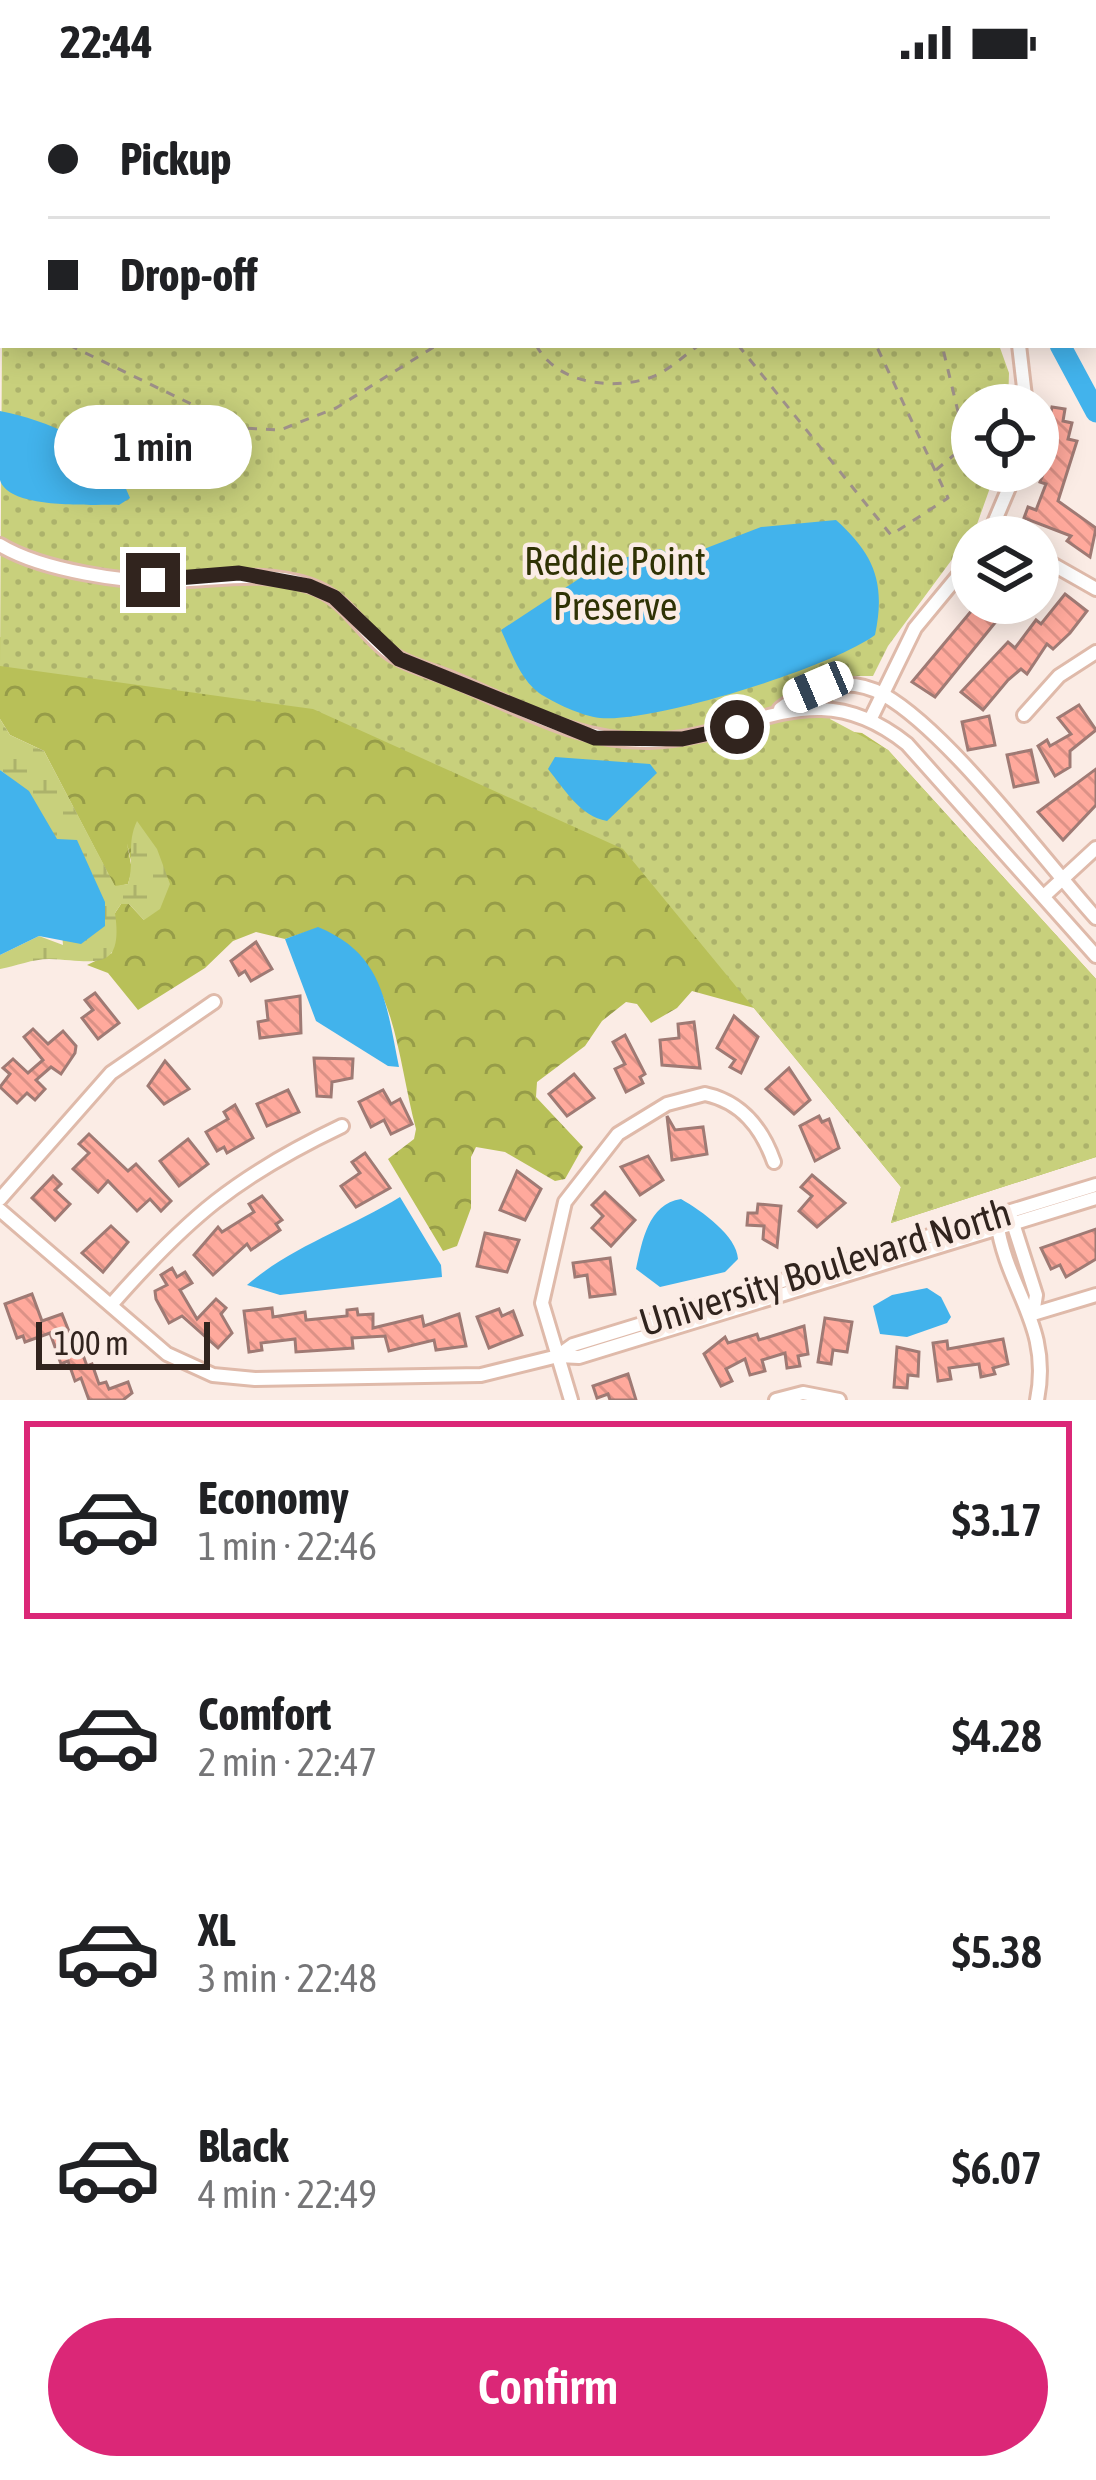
<!DOCTYPE html>
<html lang="en">
<head>
<meta charset="utf-8">
<style>
	:root { --surface:#fff; --page:#f2f2f2; --text:#202124; --muted:#757577; --line:#e0e0e0; --accent:#db2777 }
	body { margin:0; font-family:"Asap Condensed",sans-serif; background:var(--page); color:var(--text); height:100vh; display:flex; flex-direction:column; font-size:45px; white-space:nowrap }
	* { box-sizing:border-box; margin:0 }
	p { font-size:39px; color:var(--muted) }
	.icon { flex:none; width:66px; height:66px; fill:none; stroke:currentColor; stroke-width:2; stroke-linecap:round; stroke-linejoin:round }
	.map { position:relative; height:1316px; overflow:hidden }
	.side { display:flex; flex-direction:column; background:var(--surface); flex:1 }
	.side>* { flex:none }
	.guide { position:absolute; left:0px; top:0px; width:1098px; height:264px; box-shadow:0 6px 30px #0003; display:grid; align-content:center; height:264px; padding:0 48px; background:var(--surface) }
	.controls { position:absolute; left:951px; top:300px; display:grid; gap:24px }
	.controls a { display:grid; place-items:center; width:108px; height:108px; border-radius:50%; background:var(--surface); box-shadow:0 6px 30px #0003; font-size:60px }
	.scale { position:absolute; left:36px; bottom:30px; width:174px; box-sizing:border-box; padding-left:12px; border:6px solid #31241e; border-top:0; font-size:33px; line-height:42px; white-space:nowrap; color:#31241e; -webkit-text-stroke:9px #fbece5; paint-order:stroke }
	.end { position:absolute; width:54px; height:54px; margin:-27px; border:15px solid #31241e; background:#fff; box-shadow:0 0 0 6px #fff }
	.from { border-radius:50% }
	.bubble { position:absolute; height:84px; border-radius:42px; background:var(--surface); box-shadow:0 6px 30px #0003; font-size:39px; font-weight:600; line-height:84px; text-align:center }
	.car { position:absolute; width:36px; height:72px; margin:-36px -18px; border-radius:15px; box-shadow:0 0 9px 3px #0007; background:linear-gradient(#fff 24%,#345 0 40%,#fff 0 76%,#345 0 86%,#fff 0) }
	.guide b { display:flex; align-items:center; gap:42px; height:114px; font-size:45px }
	.guide b+b { border-top:3px solid var(--line) }
	.guide i { width:30px; height:30px; background:var(--text) }
	ul { padding:21px 0 0; list-style:none }
	li { display:flex; align-items:center; gap:36px; height:198px; margin:0 24px 18px; padding:0 24px; border:6px solid transparent; border-radius:0px }
	li div { flex:1 }
	li b { display:block; font-size:45px }
	li em { font-style:normal; font-weight:600 }
	li.on { border-color:var(--accent) }
	li>.icon { width:108px; height:108px; stroke-width:1.5 }
	.button { display:flex; gap:24px; margin-top:auto; padding:24px 48px }
	.button a { flex:1; height:138px; border-radius:72px; background:var(--accent); color:#fff; font-size:48px; font-weight:600; line-height:138px; text-align:center }
	.status { display:flex; justify-content:space-between; align-items:center; height:84px; padding:0 60px; background:var(--surface); direction:ltr }
	.status svg { height:33px; fill:currentColor }
	.map>svg:first-child { display:block }
</style>
</head>
<body>
<div class="status"><b>22:44</b><svg viewBox="0 0 49 12"><path d="M0 12V9h3v3zM5 12V6h3v6zM10 12V3h3v9zM15 12V0h3v12zM26 1h20v11H26zM47 4h2v5h-2z"/></svg></div>
<div class="map">
<svg width="1096" height="1316" viewBox="0 0 1096 1316">
	<defs>
		<pattern id="forest-crowns" width="20" height="18" patternUnits="userSpaceOnUse" patternTransform="scale(3)"><rect width="20" height="18" fill="#b8c058"/><path d="M2 6a3 3 0 1 1 6 0M12 15a3 3 0 1 1 6 0" fill="none" stroke="#969c48"/></pattern>
		<pattern id="wetland-marsh" width="20" height="14" patternUnits="userSpaceOnUse" patternTransform="scale(3)"><rect width="20" height="14" fill="#c8d07c"/><path d="M1 5h8M5 5V1M11 12h8M15 12V8" fill="none" stroke="#acb26b"/></pattern>
		<pattern id="park-dots" width="8" height="8" patternUnits="userSpaceOnUse" patternTransform="scale(3)"><rect width="8" height="8" fill="#c8d07c"/><path d="M2 2h.1M6 6h.1" fill="none" stroke="#acb26b" stroke-width="1.8" stroke-linecap="round"/></pattern>
		<pattern id="building-back-hatch" width="6" height="6" patternUnits="userSpaceOnUse" patternTransform="scale(3)"><rect width="6" height="6" fill="#ffa99c"/><path d="M-1 5l2 2M0 0l6 6M5-1l2 2" fill="none" stroke="#db9186"/></pattern>
	</defs>
	<rect width="100%" height="100%" fill="#fbece5"/>
	<path fill="url(#forest-crowns)" d="M0,553L862,649L888,666L1096,895V1073L891,1139L901,1103L754,924L692,907L677,924L651,939L637,920L626,918L602,937L585,962L537,998L536,1013L583,1063L565,1095L555,1097L505,1068L476,1063L471,1073V1124L457,1162L443,1167L388,1075L414,1055L416,1045C396,971 396,875 318,844L285,855L256,848L233,857L205,884L138,926L108,889L87,881L112,869L115,829L121,820H129L144,836L127,759L132,786L128,800L115,803L44,667L10,651L0,635Z"/>
	<path fill="url(#wetland-marsh)" d="M0,635L10,651L44,667L115,802L128,800C135,777 126,760 137,737L157,765L170,800L160,825L144,836L129,820H121L115,829C124,891 92,876 49,875C33,875 16,882 0,885V871L39,852L63,861C59,786 66,734 0,686Z"/>
	<g fill="url(#park-dots)">
		<polygon points="303,0 926,0 928,3 298,3"/>
		<polygon points="3,98 3,261 999,261 1009,289 1008,321 972,321 972,387 996,387 976,443 888,562 873,592 837,592 830,635 888,666 1096,895 1096,1073 891,1139 901,1103 623,765 313,625 0,582"/>
	</g>
	<g fill="#42b3ec">
		<path d="M0,327C50,337 94,359 134,390L123,398L130,414L119,421C92,420 9,426 0,396C0,376 0,347 0,327Z"/>
		<path d="M836,436C874,470 886,499 875,551C832,583 654,639 600,634C582,632 554,619 539,609C519,594 511,567 501,546L603,479L660,465L678,475L761,443Z"/>
		<path d="M555,673L650,680L657,689L607,737C580,732 565,706 548,685Z"/>
		<polygon points="0,686 29,707 57,755 77,756 105,818 105,842 81,860 39,852 0,871"/>
		<path d="M318,843C384,870 386,920 399,983L388,982L316,937L285,855Z"/>
		<path d="M400,1113L441,1181L442,1193L280,1211L247,1201C294,1161 348,1145 400,1113Z"/>
		<path d="M681,1115C702,1127 737,1152 738,1175L725,1188L660,1203L636,1185C642,1158 648,1120 681,1115Z"/>
		<polygon points="927,1204 941,1213 951,1233 947,1239 907,1253 880,1250 873,1222 892,1211"/>
	</g>
	<g fill="none" stroke-linecap="round" stroke-linejoin="round">
		<g stroke="#42b3ec" stroke-width="21">
			<polyline points="927,0 928,3"/>
			<polyline points="1060,261 1096,328"/>
		</g>
	</g>
	<g fill="url(#building-back-hatch)" stroke="#9f7a74" stroke-width="3">
		<polygon points="1052,323 1065,325 1063,337 1072,339 1068,355 1077,357 1058,417 1096,444 1090,473 1067,457 1071,452 1024,434 1028,423 1036,426 1046,400 1040,398 1054,362 1044,359"/>
		<polygon points="1065,510 1087,527 1070,549 1053,565 1047,560 1027,590 1021,585 1008,596 983,626 961,608 1008,558 1015,564 1036,536 1041,540"/>
		<polygon points="978,519 1011,519 935,613 912,598"/>
		<polygon points="1079,621 1096,646 1070,667 1070,683 1055,692 1038,662 1047,656 1050,662 1071,650 1058,634"/>
		<polygon points="989,632 995,661 968,666 962,638"/>
		<polygon points="1031,666 1038,698 1014,703 1007,671"/>
		<polygon points="1096,685 1096,721 1063,756 1038,728"/>
		<polygon points="256,858 272,885 251,897 245,887 239,891 231,877"/>
		<polygon points="95,909 119,939 98,955 82,934 93,926 85,916"/>
		<polygon points="300,912 301,949 260,954 258,938 268,936 266,917"/>
		<polygon points="734,932 758,953 741,989 730,983 735,976 717,964"/>
		<polygon points="694,938 700,984 662,981 660,956 679,954 678,940"/>
		<polygon points="33,945 48,960 63,947 76,962 75,969 61,990 51,983 36,996 45,1005 35,1016 27,1009 17,1019 0,1003 10,990 3,984 13,975 28,989 43,976 24,953"/>
		<polygon points="625,951 645,990 640,993 643,999 626,1008 615,985 625,980 613,958"/>
		<polygon points="314,974 353,975 352,994 332,998 331,1013 317,1012"/>
		<polygon points="165,977 189,1005 164,1020 148,1002"/>
		<polygon points="789,984 810,1016 794,1030 766,1005"/>
		<polygon points="574,990 594,1014 567,1032 549,1010"/>
		<polygon points="288,1006 299,1028 267,1042 257,1020"/>
		<polygon points="383,1006 391,1020 400,1015 412,1040 391,1050 384,1036 371,1043 359,1018"/>
		<polygon points="235,1021 253,1054 227,1069 224,1063 217,1067 206,1048 228,1035 224,1028"/>
		<polygon points="667,1032 675,1046 703,1043 707,1070 672,1076"/>
		<polygon points="819,1032 822,1038 829,1035 839,1064 815,1077 800,1042"/>
		<polygon points="89,1050 128,1087 136,1080 171,1117 161,1127 150,1115 137,1127 108,1097 98,1108 73,1085 89,1069 79,1060"/>
		<polygon points="188,1055 208,1080 179,1102 160,1077"/>
		<polygon points="365,1069 390,1104 356,1123 341,1102 360,1089 352,1078"/>
		<polygon points="648,1072 663,1096 640,1111 621,1083"/>
		<polygon points="517,1087 541,1105 525,1136 500,1126"/>
		<polygon points="812,1091 845,1119 817,1143 799,1127 812,1112 801,1103"/>
		<polygon points="53,1092 61,1100 55,1106 70,1120 55,1136 32,1114"/>
		<polygon points="605,1108 635,1136 611,1162 592,1144 603,1132 592,1121"/>
		<polygon points="262,1112 282,1136 276,1140 280,1146 251,1166 247,1160 213,1191 194,1171 218,1143 222,1148 254,1128 249,1120"/>
		<polygon points="758,1120 781,1122 777,1163 763,1155 764,1142 747,1141 748,1129 757,1129"/>
		<polygon points="111,1142 128,1158 103,1188 82,1169"/>
		<polygon points="1096,1145 1096,1175 1066,1193 1060,1181 1051,1185 1041,1164"/>
		<polygon points="485,1149 519,1156 507,1188 477,1182"/>
		<polygon points="610,1174 615,1210 590,1213 587,1191 575,1193 573,1179"/>
		<polygon points="172,1184 177,1193 185,1188 192,1199 180,1206 197,1235 216,1215 226,1224 221,1230 232,1249 218,1264 182,1232 169,1239 156,1215 155,1207 167,1201 161,1191"/>
		<polygon points="32,1210 42,1237 62,1230 72,1255 97,1246 101,1256 80,1263 87,1282 92,1280 99,1300 106,1298 109,1305 128,1298 132,1309 123,1316 89,1316 81,1294 75,1297 68,1277 61,1280 50,1249 25,1258 23,1252 17,1254 5,1220"/>
		<polygon points="272,1224 273,1233 305,1228 306,1236 347,1232 347,1226 357,1225 358,1231 373,1230 373,1244 422,1232 424,1242 459,1230 466,1262 436,1266 434,1256 389,1267 385,1252 352,1254 353,1264 296,1268 295,1255 261,1259 262,1266 249,1268 244,1227"/>
		<polygon points="499,1225 502,1232 513,1227 522,1251 489,1264 477,1233"/>
		<polygon points="825,1234 852,1238 847,1268 833,1266 831,1280 818,1278"/>
		<polygon points="804,1242 808,1270 798,1272 800,1282 787,1284 785,1269 762,1276 765,1287 750,1291 745,1275 726,1285 732,1297 721,1302 704,1270 725,1253 728,1259 757,1250 759,1256"/>
		<polygon points="1003,1255 1008,1280 993,1284 995,1290 981,1293 979,1280 949,1284 951,1295 938,1297 933,1259 947,1257 948,1265"/>
		<polygon points="897,1263 919,1268 918,1292 908,1291 907,1304 894,1303"/>
		<polygon points="628,1290 636,1316 610,1316 608,1310 597,1314 593,1302"/>
	</g>
	<g fill="none" stroke-linecap="round" stroke-linejoin="round">
		<defs>
			<g id="minor">
				<polyline points="1082,0 1085,3"/>
				<polyline points="1095,11 1096,11"/>
				<polyline points="1019,261 1026,321"/>
				<polyline points="988,453 1016,387"/>
				<path d="M0,461C41,486 128,500 176,497C224,495 263,486 311,502C345,514 359,544 386,566C405,581 430,586 452,595C519,623 574,658 649,657C751,655 812,584 907,660L1096,872"/>
				<polyline points="1038,472 1096,505"/>
				<path d="M780,625C809,602 850,591 884,611C949,648 1042,774 1096,834"/>
				<polyline points="1024,631 1059,592 1096,568"/>
				<polyline points="871,634 915,544 972,475"/>
				<polyline points="1044,812 1096,764"/>
				<polyline points="0,1115 111,989 214,918"/>
				<polyline points="0,1126 167,1270 213,1291 255,1295 481,1291 558,1272 579,1273 1096,1114"/>
				<polyline points="1011,1133 1036,1211 1033,1230"/>
				<path d="M997,1138C1007,1207 1052,1241 1037,1316"/>
				<path d="M111,1221C188,1133 237,1092 342,1042"/>
				<polyline points="1033,1230 1096,1211"/>
				<polyline points="559,1271 573,1261 1096,1101"/>
				<path d="M571,1316L542,1219L565,1118L618,1050L667,1020L705,1010C742,1018 762,1044 774,1078"/>
				<polyline points="776,1316 803,1309 839,1316"/>
			</g>
		</defs>
		<use href="#minor" stroke="#dfbaaa" stroke-width="18"/>
		<g stroke="#9e9089" stroke-width="3" stroke-dasharray="9 9" stroke-linecap="butt">
			<polyline points="736,0 738,3"/>
			<polyline points="522,3 524,0"/>
			<polyline points="0,249 3,249"/>
			<polyline points="69,261 241,344 280,346 336,324 437,261"/>
			<path d="M536,261C557,300 612,307 652,293C668,287 685,271 699,261"/>
			<polyline points="738,261 891,451 948,414 876,261"/>
			<polyline points="936,386 966,361 942,261"/>
		</g>
		<use href="#minor" stroke="#fff" stroke-width="12"/>
	</g>
	<g fill="none" stroke-linecap="round" stroke-linejoin="round">
		<polyline stroke="#31241e" stroke-width="15" points="153,496 239,489 309,502 334,513 399,575 595,654 682,655 737,643"/>
	</g>
	<g text-anchor="middle" dominant-baseline="central" stroke-width="9" stroke-linejoin="round" paint-order="stroke">
		<g font-size="39" fill="#2f3204" stroke="#fbece5">
			<text x="615" y="477">Reddie Point<tspan x="615" dy="45">Preserve</tspan></text>
		</g>
		<g font-size="39" fill="#31241e" stroke="#fbece5">
			<text transform="translate(825 1183) rotate(-17)">University Boulevard North</text>
		</g>
	</g>
</svg>
<div class="controls">
<a><svg class="icon" aria-label="locate" viewBox="0 0 24 24"><circle cx="12" cy="12" r="6"/><path d="M12 2v4M12 18v4M2 12h4M18 12h4"/></svg></a>
<a><svg class="icon" aria-label="layers" viewBox="0 0 24 24"><path d="M12 4l9 5-9 5-9-5zM3 14l9 5 9-5"/></svg></a>
</div>
<div class="scale">100 m</div>
<i class="end from" style="left:737px;top:643px"></i>
<i class="end" style="left:153px;top:496px"></i>
<div class="bubble" style="left:54px;top:321px;width:198px">1 min</div>
<i class="car" style="left:818px;top:603px;rotate:247deg"></i>
<div class="guide">
<b><i class="from"></i>Pickup</b>
<b><i></i>Drop-off</b>
</div>
</div>
<section class="side">
<ul>
<li class="on"><svg class="icon" aria-label="car" viewBox="0 0 24 24"><path d="M5 17H2v-5l4-1 3-4h7l3 4 3 1v5h-3M9 17h6M6 11h13"/><circle cx="7" cy="17" r="2"/><circle cx="17" cy="17" r="2"/></svg><div><b>Economy</b><p>1 min · 22:46</p></div><em>$3.17</em></li>
<li><svg class="icon" aria-label="car" viewBox="0 0 24 24"><path d="M5 17H2v-5l4-1 3-4h7l3 4 3 1v5h-3M9 17h6M6 11h13"/><circle cx="7" cy="17" r="2"/><circle cx="17" cy="17" r="2"/></svg><div><b>Comfort</b><p>2 min · 22:47</p></div><em>$4.28</em></li>
<li><svg class="icon" aria-label="car" viewBox="0 0 24 24"><path d="M5 17H2v-5l4-1 3-4h7l3 4 3 1v5h-3M9 17h6M6 11h13"/><circle cx="7" cy="17" r="2"/><circle cx="17" cy="17" r="2"/></svg><div><b>XL</b><p>3 min · 22:48</p></div><em>$5.38</em></li>
<li><svg class="icon" aria-label="car" viewBox="0 0 24 24"><path d="M5 17H2v-5l4-1 3-4h7l3 4 3 1v5h-3M9 17h6M6 11h13"/><circle cx="7" cy="17" r="2"/><circle cx="17" cy="17" r="2"/></svg><div><b>Black</b><p>4 min · 22:49</p></div><em>$6.07</em></li>
</ul>
<div class="button"><a>Confirm</a></div>
</section>
</body>
</html>
